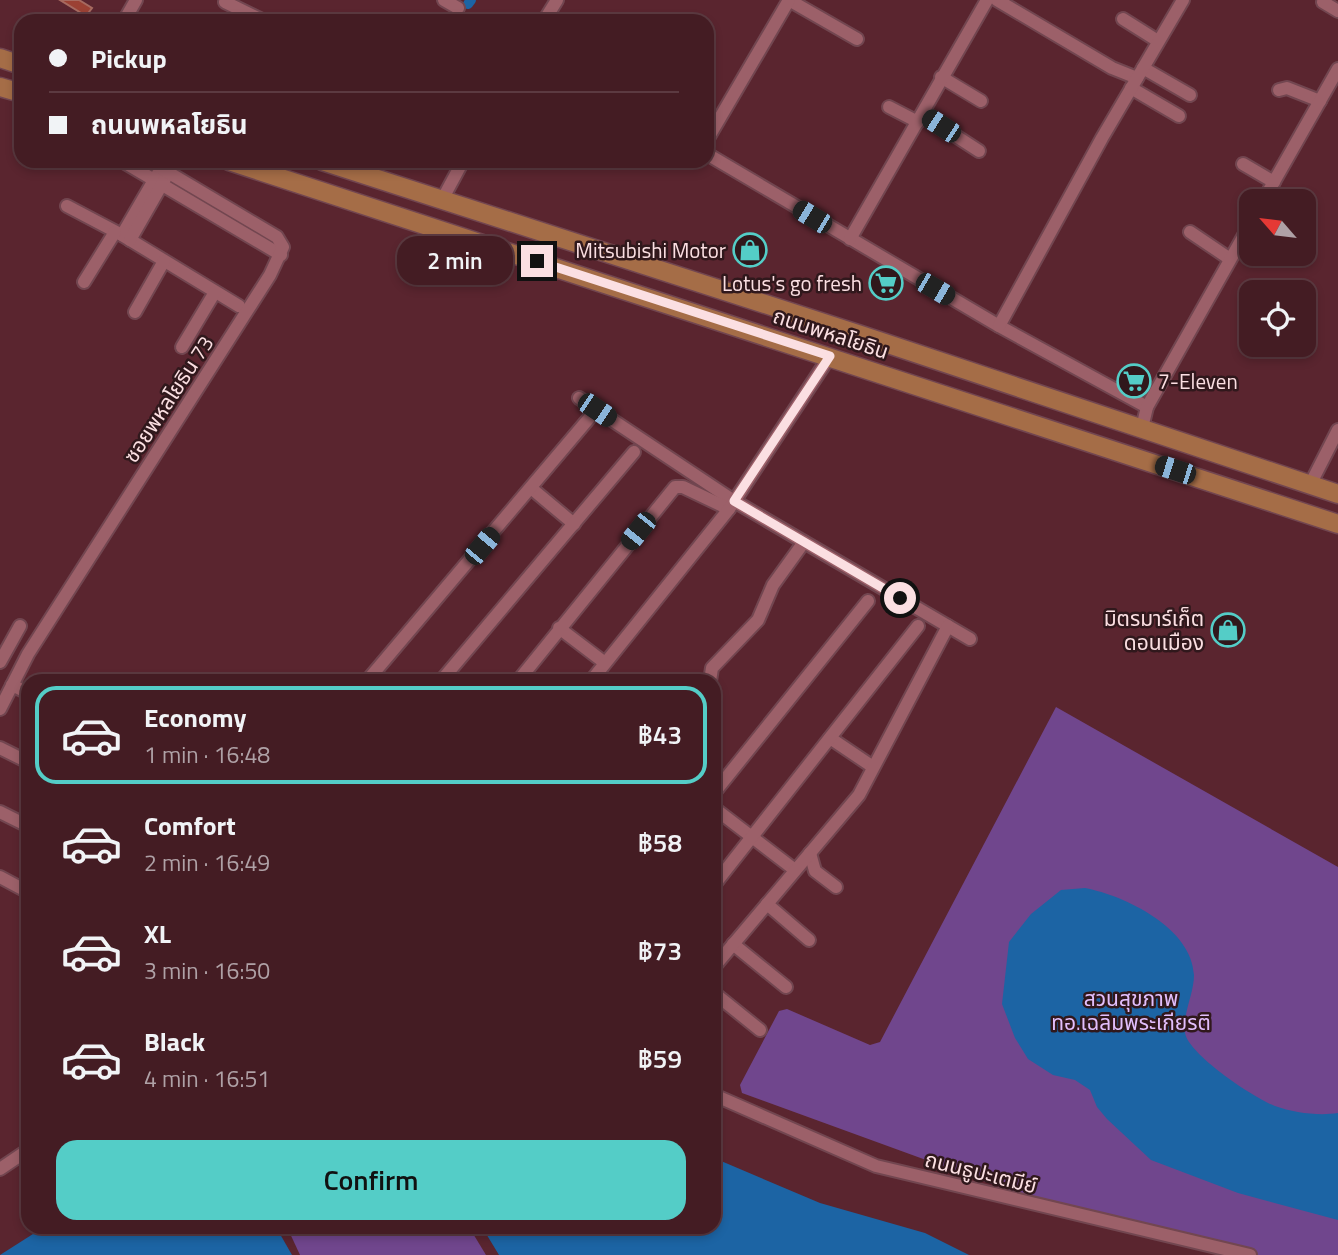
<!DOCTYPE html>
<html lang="en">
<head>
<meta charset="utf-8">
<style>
	:root { --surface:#441c23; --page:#4e2930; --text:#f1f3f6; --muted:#afa1a6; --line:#5c3a41; --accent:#54cdc7 }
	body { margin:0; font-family:"Titillium Web","Noto Sans Thai",sans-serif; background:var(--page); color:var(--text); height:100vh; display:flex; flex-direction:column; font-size:26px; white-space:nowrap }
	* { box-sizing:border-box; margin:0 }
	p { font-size:23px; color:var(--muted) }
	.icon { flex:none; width:38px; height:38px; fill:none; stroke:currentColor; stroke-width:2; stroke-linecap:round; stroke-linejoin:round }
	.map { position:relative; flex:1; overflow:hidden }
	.drawer { position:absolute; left:21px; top:674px; width:700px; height:560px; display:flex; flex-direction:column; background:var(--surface); border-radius:21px; box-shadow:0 4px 10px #0003,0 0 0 2px var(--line) }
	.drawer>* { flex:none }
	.top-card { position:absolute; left:14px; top:14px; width:700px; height:154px; border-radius:21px; box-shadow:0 4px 10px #0003,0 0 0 2px var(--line); display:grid; align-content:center; height:154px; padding:0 35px; background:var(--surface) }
	.needle { width:46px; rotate:298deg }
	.fabs { position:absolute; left:1239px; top:189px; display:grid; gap:14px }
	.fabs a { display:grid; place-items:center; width:77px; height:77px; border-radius:14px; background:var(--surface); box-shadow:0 4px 10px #0003,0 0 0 2px var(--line); font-size:35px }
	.end { position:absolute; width:32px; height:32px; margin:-16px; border:9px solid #fbdfe2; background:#111; box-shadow:0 0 0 4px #111 }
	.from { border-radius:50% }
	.bubble { position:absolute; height:49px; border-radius:21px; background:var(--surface); box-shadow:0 4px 10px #0003,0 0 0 2px var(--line); font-size:23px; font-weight:600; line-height:49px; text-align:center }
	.car { position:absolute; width:21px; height:42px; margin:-21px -10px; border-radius:9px; box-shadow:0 0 5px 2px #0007; background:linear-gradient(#222 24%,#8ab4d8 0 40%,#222 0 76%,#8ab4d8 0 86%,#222 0) }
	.top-card b { display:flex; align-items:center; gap:24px; height:66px; font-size:26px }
	.top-card b+b { border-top:2px solid var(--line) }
	.top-card i { width:18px; height:18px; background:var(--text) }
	ul { padding:12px 0 0; list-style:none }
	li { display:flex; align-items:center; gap:21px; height:98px; margin:0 14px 10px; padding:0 21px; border:4px solid transparent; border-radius:21px }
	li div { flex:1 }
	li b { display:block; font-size:26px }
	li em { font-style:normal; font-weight:600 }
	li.selected { border-color:var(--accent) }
	li>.icon { width:63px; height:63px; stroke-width:1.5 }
	.button { display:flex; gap:14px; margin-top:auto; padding:14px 35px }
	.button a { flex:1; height:80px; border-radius:21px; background:var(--accent); color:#111; font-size:28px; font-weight:600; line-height:80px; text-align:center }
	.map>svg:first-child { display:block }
</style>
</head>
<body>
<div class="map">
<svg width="1338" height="1255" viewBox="0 0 1338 1255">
	<rect width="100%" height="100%" fill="#5a252f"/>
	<g fill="#70468d">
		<polygon points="1056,707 1338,867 1338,1255 1249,1255 1025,1196 742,1093 740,1085 779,1011 787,1009 870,1045 880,1042"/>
		<polygon points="287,1227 469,1227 486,1255 300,1255"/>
	</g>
	<g fill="#1c64a4">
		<path d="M1085,888C1126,896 1192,928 1194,975C1194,994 1182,1015 1185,1033C1189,1055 1254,1098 1275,1106C1294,1113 1319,1116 1338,1113V1220L1238,1193L1151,1160L1107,1119L1097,1107L1090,1090L1075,1080L1053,1075L1028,1059L1015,1038L1002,1004L1009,942L1031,914L1061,890Z"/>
		<polygon points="714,1158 820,1203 925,1233 969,1255 499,1255 482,1227 714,1227"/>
		<polygon points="44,1227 276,1227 292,1255 0,1255"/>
	</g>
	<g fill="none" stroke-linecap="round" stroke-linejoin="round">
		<polyline stroke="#1c64a4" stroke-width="10" points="468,4 471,0"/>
	</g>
	<polygon fill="#9b4134" stroke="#a66a60" stroke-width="2" points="60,0 79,0 92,8 86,16"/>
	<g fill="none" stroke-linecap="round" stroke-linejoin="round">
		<defs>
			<g id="street">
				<polyline points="226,0 225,2 264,21"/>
				<polyline points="444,0 458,8"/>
				<polyline points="789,0 857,39"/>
				<polyline points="997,0 1112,68 1137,78"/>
				<polyline points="1323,2 1338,11"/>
				<polyline points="1123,19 1158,41"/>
				<polyline points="124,21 136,0"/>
				<polyline points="544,21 557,0"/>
				<polyline points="1143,68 1190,95"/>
				<polyline points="941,77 981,101"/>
				<polyline points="1131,88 1179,116"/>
				<polyline points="1279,90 1287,88 1320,101"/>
				<polyline points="889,107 918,122"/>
				<polyline points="922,114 979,151"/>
				<polyline points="707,140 789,0"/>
				<polyline points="707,154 999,326 1147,407"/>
				<polyline points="122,161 281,255"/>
				<polyline points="1243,164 1274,182"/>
				<polyline points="442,200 463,161"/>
				<polyline points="1263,201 1338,69"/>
				<polyline points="67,206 122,235 239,306"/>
				<polyline points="1190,232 1230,259"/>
				<polyline points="122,235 157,175"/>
				<polyline points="850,239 987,0"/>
				<polyline points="130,240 165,179"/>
				<polyline points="1304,253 1307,255"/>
				<polyline points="84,282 115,232"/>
				<polyline points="135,312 164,261"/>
				<polyline points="999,326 1102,138 1183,0"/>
				<polyline points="182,347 215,292"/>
				<polyline points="579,398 734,501 970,639"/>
				<polyline points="1142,428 1147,407 1251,223"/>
				<polyline points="1310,485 1338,430"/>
				<polyline points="531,488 574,524"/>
				<polyline points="559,628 605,663"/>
				<polyline points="0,662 20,626"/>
				<polyline points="367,681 596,410"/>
				<polyline points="441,681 634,452"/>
				<polyline points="518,681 675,487 683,487 729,509"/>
				<polyline points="591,681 729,509 830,356"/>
				<polyline points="710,681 712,668 758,620 773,585 804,542"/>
				<polyline points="12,685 28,693"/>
				<polyline points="0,709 28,654 270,275 283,247 277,237 149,161"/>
				<polyline points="830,738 873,767"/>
				<polyline points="0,748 28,762"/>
				<polyline points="714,793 868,601"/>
				<polyline points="714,808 795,870"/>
				<polyline points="0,812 28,826"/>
				<polyline points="810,853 815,871 836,887"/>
				<polyline points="0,877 28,892"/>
				<polyline points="714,885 918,626"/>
				<polyline points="767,904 809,940"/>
				<polyline points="733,944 786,987"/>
				<polyline points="714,967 859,795 948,626"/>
				<polyline points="714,993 760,1030"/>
				<polyline points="714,1095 876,1166 1250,1255"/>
				<polyline points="0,1169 28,1150"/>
			</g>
			<g id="primary">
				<polyline points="0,58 21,65"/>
				<polyline points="0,87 21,93"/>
				<polyline points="229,161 1338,524"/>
				<polyline points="322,161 861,335 1338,494"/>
			</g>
		</defs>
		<use href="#street" stroke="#724650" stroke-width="16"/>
		<use href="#primary" stroke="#724650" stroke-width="21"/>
		<use href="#street" stroke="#9c6069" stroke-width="12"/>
		<use href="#primary" stroke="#a56d47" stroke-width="18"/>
	</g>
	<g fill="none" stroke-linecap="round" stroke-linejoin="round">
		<polyline stroke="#fbdfe2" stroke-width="9" points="537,261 830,356 734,501 900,598"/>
	</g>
	<defs>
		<symbol id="shop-ring" viewBox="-11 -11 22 22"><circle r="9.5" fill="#30181c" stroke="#54cdc7" stroke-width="1.5"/><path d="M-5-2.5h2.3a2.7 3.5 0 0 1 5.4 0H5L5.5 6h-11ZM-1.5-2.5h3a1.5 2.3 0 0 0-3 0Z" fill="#54cdc7"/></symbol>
		<symbol id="supermarket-ring" viewBox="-11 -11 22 22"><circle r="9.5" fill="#30181c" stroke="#54cdc7" stroke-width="1.5"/><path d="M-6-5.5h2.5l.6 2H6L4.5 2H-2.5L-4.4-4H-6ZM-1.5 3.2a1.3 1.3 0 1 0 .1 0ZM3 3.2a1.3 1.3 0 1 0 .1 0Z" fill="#54cdc7"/></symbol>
	</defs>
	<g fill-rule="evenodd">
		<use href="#shop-ring" x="731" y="231" width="38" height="38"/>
		<use href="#supermarket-ring" x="867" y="264" width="38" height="38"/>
		<use href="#supermarket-ring" x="1115" y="362" width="38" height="38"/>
		<use href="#shop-ring" x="1209" y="611" width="38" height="38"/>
	</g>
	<g text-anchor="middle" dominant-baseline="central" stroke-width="5" stroke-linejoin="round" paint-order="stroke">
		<g font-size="21" fill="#fbdfe2" stroke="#30181c" text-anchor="end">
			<text x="726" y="250">Mitsubishi Motor</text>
			<text x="862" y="283">Lotus's go fresh</text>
			<text x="1158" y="381" text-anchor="start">7-Eleven</text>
			<text x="1204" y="618">มิตรมาร์เก็ต<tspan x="1204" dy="24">ดอนเมือง</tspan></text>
		</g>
		<g font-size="21" fill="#fbdfe2" stroke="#30181c">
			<text transform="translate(831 333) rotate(18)">ถนนพหลโยธิน</text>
			<text transform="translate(168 399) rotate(-57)">ซอยพหลโยธิน 73</text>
			<text transform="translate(981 1172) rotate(14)">ถนนธูปะเตมีย์</text>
		</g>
		<g font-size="21" fill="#e2bffd" stroke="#30181c">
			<text x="1131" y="998">สวนสุขภาพ<tspan x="1131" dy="24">ทอ.เฉลิมพระเกียรติ</tspan></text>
		</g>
	</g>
</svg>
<div class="fabs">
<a><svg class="needle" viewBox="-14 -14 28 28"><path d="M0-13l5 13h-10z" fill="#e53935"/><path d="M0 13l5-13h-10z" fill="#afa1a6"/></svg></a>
<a><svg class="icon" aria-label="locate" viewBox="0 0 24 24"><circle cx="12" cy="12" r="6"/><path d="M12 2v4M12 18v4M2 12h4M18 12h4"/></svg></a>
</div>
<i class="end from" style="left:900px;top:598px"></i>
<i class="end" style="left:537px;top:261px"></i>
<div class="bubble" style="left:397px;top:236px;width:116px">2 min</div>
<i class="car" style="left:941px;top:126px;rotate:303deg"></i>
<i class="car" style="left:812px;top:217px;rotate:301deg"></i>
<i class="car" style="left:935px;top:289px;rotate:120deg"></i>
<i class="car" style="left:597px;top:410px;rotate:124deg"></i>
<i class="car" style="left:1175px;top:470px;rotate:288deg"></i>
<i class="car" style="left:638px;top:531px;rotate:219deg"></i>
<i class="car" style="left:482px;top:546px;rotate:40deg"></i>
<div class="top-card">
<b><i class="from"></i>Pickup</b>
<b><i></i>ถนนพหลโยธิน</b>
</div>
<section class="drawer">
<ul>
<li class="selected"><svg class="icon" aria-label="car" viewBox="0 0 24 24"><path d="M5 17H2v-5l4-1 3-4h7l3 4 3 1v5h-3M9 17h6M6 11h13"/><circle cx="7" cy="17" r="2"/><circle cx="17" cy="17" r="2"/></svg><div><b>Economy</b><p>1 min · 16:48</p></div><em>฿43</em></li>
<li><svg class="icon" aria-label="car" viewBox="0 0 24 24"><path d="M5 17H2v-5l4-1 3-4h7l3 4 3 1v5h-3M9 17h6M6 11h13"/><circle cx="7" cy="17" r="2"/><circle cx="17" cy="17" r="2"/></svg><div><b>Comfort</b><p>2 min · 16:49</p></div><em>฿58</em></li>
<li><svg class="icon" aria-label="car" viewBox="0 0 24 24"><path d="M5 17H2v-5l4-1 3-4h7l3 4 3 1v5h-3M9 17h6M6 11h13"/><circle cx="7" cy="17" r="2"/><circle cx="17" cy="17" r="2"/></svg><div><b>XL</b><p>3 min · 16:50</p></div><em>฿73</em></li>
<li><svg class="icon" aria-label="car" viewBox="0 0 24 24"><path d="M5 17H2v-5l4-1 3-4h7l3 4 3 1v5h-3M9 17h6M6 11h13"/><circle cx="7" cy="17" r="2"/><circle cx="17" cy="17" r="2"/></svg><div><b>Black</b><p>4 min · 16:51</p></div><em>฿59</em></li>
</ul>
<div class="button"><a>Confirm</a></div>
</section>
</div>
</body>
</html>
